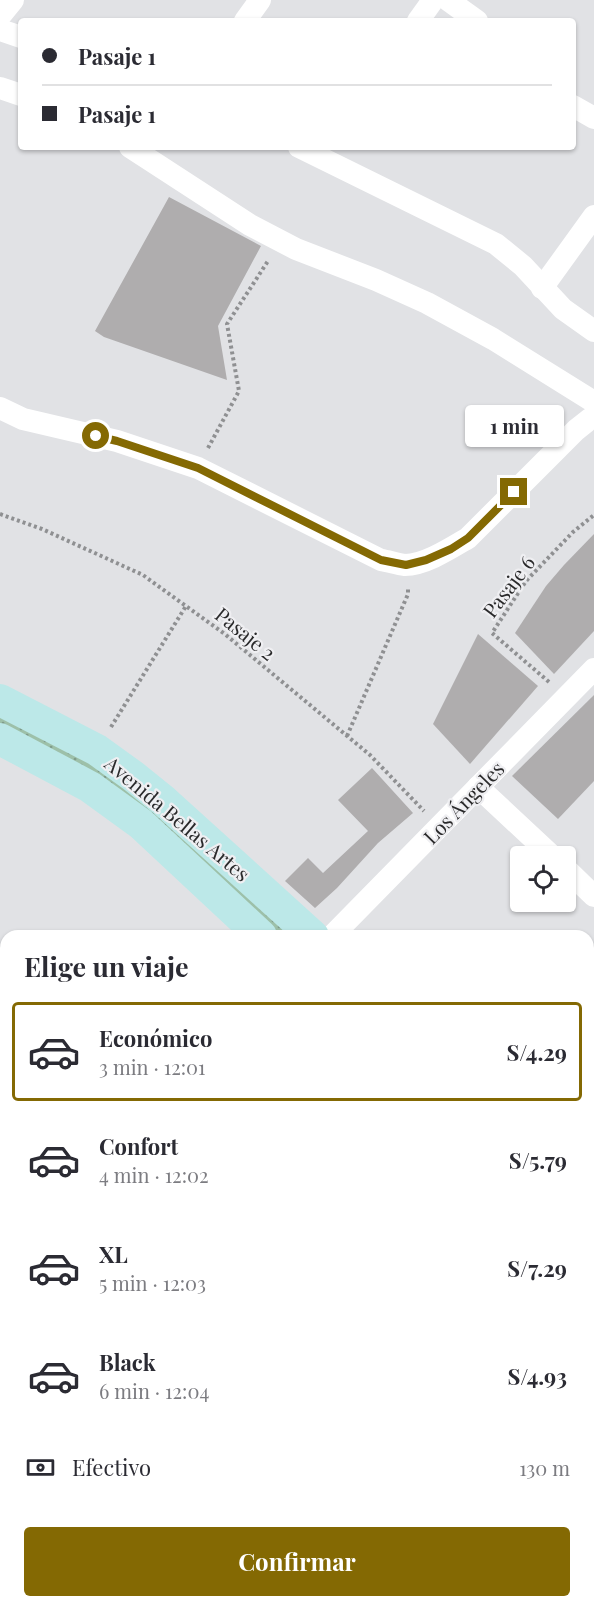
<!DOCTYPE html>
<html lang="es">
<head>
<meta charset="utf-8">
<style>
	:root { --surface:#fff; --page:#f7f7f7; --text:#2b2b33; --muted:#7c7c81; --line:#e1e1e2; --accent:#846903 }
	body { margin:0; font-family:"Playfair Display",serif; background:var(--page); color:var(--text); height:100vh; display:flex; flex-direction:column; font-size:22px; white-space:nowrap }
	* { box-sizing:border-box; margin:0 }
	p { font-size:20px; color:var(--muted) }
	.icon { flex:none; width:33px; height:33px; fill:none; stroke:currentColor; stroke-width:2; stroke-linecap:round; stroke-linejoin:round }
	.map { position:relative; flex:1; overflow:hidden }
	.panel { position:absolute; left:0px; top:930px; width:594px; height:678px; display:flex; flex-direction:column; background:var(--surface); border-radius:18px 18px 0 0; box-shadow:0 2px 4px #0004 }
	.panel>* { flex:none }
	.top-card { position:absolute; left:18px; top:18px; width:558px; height:132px; border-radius:6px; box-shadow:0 2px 4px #0004; display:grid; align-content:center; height:132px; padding:0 24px; background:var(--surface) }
	.tools { position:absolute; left:510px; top:846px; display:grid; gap:12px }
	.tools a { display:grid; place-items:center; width:66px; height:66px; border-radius:6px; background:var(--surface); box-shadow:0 2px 4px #0004; font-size:30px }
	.end { position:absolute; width:27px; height:27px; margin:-14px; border:8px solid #846903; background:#fff; box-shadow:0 0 0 3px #fff }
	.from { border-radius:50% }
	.bubble { position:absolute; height:42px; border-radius:6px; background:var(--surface); box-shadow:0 2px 4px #0004; font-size:20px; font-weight:700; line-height:42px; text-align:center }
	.top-card b { display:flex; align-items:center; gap:21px; height:57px; font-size:22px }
	.top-card b+b { border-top:2px solid var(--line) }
	.top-card i { width:15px; height:15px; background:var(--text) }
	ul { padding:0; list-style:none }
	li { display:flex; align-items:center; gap:18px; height:99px; margin:0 12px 9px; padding:0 12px; border:3px solid transparent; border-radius:6px }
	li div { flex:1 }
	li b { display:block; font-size:22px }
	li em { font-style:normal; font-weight:700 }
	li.active { border-color:var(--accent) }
	li>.icon { width:54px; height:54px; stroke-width:1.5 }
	h2 { padding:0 24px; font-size:27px; line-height:72px }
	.pay { display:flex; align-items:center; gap:15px; height:66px; padding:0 24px; font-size:22px }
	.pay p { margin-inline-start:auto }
	.action { display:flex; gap:12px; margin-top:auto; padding:12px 24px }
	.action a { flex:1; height:69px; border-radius:6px; background:var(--accent); color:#fff; font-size:24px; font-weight:700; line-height:69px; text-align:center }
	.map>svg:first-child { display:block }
</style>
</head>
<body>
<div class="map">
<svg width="594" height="1608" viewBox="0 0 594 1608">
	<defs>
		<pattern id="grass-dots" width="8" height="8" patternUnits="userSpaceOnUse" patternTransform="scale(1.5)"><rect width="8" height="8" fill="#9dc0a9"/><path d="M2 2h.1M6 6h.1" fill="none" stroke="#809c8a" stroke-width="1.8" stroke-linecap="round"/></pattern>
	</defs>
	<rect width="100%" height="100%" fill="#e1e2e5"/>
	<polygon fill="url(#grass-dots)" points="0,711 127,782 290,936 270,936 0,727"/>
	<g fill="#afadae">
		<polygon points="169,197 261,246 218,326 227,380 104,337 95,331"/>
		<polygon points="594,534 594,631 554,674 515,633 546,586 564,565"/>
		<polygon points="478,634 538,686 470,764 433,724"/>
		<polygon points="594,695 594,781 558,819 512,776"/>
		<polygon points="372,768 413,813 378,843 337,888 315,908 285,881 308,858 323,873 368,831 338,800"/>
		<polygon points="588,1110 594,1116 594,1144 588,1150"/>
		<polygon points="588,1493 594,1499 594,1608 539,1608 532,1602 588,1602"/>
		<polygon points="352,1602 480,1602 486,1608 356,1608"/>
	</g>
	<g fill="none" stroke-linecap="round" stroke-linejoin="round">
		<g stroke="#8f9092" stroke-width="4" stroke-dasharray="3 3" stroke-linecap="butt">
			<polyline points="208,448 239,391 227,324 268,261"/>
			<polyline points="0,514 42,529 143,575 226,635 370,755 424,811"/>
			<polyline points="549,682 492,633 526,581 573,532 594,515"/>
			<polyline points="111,727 186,606"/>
			<polyline points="347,736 408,594 408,588"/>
		</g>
		<g stroke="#fff" stroke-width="22">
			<polyline points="448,0 477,21"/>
			<polyline points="0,16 13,0"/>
			<polyline points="245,21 260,0"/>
			<polyline points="418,21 433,0"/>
			<polyline points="0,30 21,37"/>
			<polyline points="0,88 21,95"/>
			<polyline points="573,106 594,118"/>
			<polyline points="130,147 250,225 296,249 376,280 427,303 493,339 594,402"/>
			<polyline points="299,147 496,244 523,266 563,309 594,331"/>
			<polyline points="542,288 594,216"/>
			<path d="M0,408L23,419L117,441L198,468L381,560C388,561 397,564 405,565C425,565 451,548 468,538L576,430L590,419L594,418"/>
			<polyline points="478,787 552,856"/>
			<polyline points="566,869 594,896"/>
			<polyline points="332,936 594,669"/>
			<polyline points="588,1187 594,1181"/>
			<polyline points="0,1250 6,1246"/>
			<polyline points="588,1357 594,1350"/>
			<polyline points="588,1465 594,1470"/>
			<polyline points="505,1602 511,1608"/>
			<polyline points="39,1608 51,1602"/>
			<polyline points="313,1608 322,1602"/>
		</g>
		<g stroke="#bce8e8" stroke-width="32">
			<polyline points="0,700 97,750 133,776 164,801 313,936"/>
			<polyline points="0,739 90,787 141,824 261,936"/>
			<polyline points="588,1209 594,1214"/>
			<polyline points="588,1260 594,1265"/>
		</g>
	</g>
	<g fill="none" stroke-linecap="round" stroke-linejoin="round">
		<polyline stroke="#846903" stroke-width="8" points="96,436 117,441 198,468 381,560 406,565 426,560 451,549 468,538 514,492"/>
	</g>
	<g text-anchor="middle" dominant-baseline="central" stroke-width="4.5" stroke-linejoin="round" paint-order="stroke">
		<g font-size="20" fill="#2a2a2b" stroke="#efeff2">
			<text transform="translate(508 586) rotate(-53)">Pasaje 6</text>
			<text transform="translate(246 633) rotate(39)">Pasaje 2</text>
			<text transform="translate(463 802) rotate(-46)">Los Ángeles</text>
			<text transform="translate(178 818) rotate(40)">Avenida Bellas Artes</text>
		</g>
	</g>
</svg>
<div class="tools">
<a><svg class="icon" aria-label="locate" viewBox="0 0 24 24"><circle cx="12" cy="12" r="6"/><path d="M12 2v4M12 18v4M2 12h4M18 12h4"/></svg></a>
</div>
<i class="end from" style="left:96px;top:436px"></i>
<i class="end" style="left:514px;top:492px"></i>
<div class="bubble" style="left:465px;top:405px;width:99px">1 min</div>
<div class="top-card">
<b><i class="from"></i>Pasaje 1</b>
<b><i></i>Pasaje 1</b>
</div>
<section class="panel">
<h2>Elige un viaje</h2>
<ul>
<li class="active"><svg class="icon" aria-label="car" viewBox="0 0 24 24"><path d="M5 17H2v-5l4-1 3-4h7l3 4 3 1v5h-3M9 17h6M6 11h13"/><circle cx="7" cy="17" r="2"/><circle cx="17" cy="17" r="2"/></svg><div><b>Económico</b><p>3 min · 12:01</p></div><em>S/4.29</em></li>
<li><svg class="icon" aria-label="car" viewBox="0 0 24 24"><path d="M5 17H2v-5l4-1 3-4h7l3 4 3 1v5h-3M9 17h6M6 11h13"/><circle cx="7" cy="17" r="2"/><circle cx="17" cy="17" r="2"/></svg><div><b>Confort</b><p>4 min · 12:02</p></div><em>S/5.79</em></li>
<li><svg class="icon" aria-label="car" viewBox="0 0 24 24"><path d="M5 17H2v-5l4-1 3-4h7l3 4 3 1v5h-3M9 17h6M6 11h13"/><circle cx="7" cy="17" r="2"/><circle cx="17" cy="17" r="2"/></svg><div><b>XL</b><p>5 min · 12:03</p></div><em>S/7.29</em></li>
<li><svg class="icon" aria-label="car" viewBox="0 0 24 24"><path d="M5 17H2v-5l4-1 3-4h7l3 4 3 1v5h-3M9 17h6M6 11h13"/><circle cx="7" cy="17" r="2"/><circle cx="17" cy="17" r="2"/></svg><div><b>Black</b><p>6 min · 12:04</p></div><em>S/4.93</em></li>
</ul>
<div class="pay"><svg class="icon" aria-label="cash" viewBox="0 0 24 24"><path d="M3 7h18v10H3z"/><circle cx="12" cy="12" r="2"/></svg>Efectivo<p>130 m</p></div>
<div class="action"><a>Confirmar</a></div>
</section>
</div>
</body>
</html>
